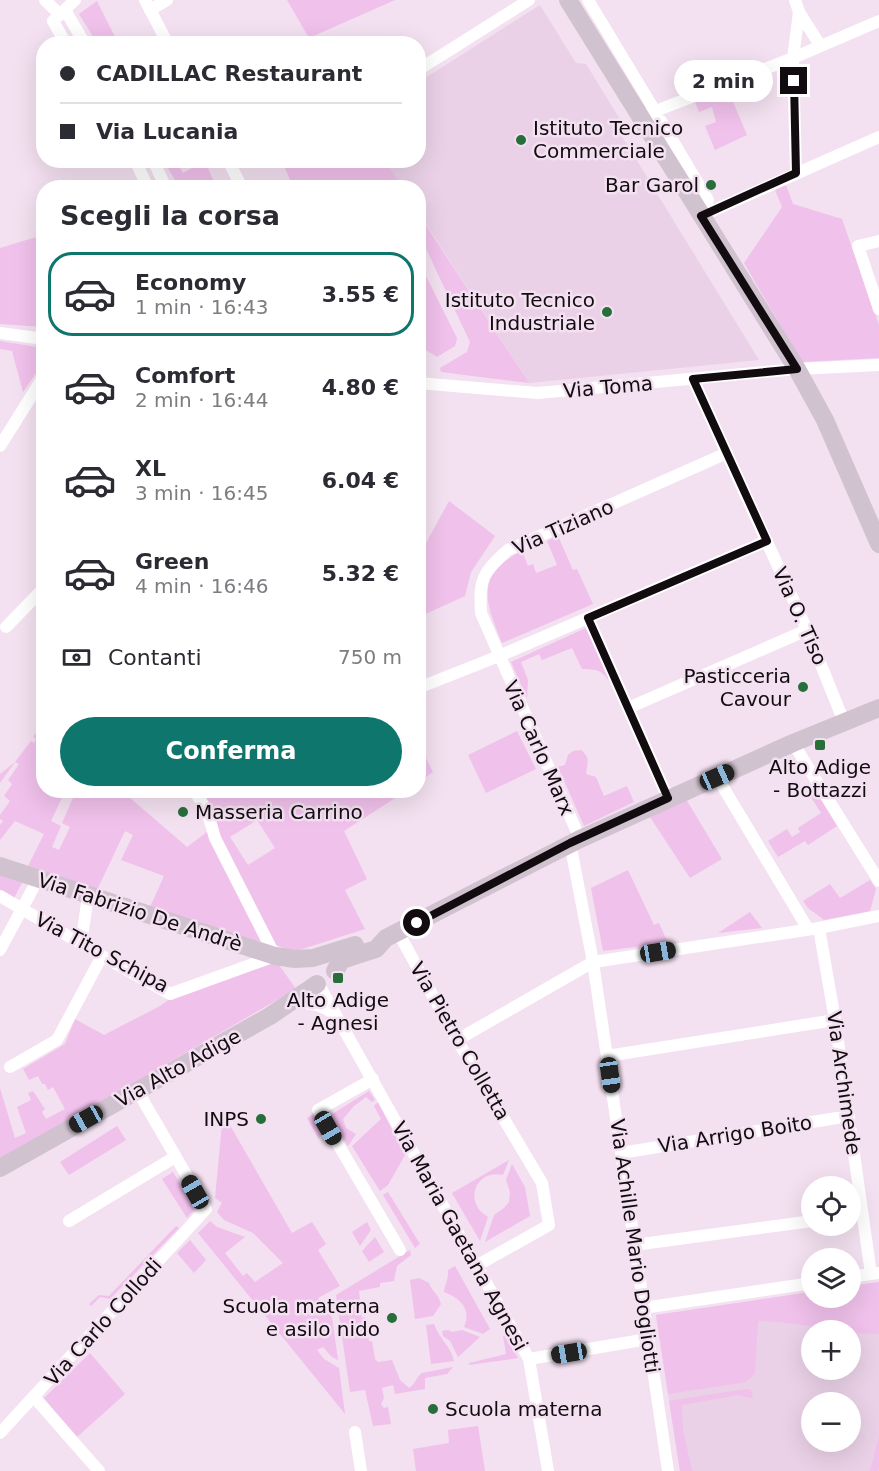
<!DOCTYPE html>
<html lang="it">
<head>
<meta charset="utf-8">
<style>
	:root { --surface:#fff; --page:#f2f2f3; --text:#2b2b33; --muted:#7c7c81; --line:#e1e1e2; --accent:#0f766e }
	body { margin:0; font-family:"DejaVu Sans",sans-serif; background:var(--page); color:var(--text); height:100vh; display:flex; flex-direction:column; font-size:22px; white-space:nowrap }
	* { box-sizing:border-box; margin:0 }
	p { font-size:20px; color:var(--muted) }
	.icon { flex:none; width:33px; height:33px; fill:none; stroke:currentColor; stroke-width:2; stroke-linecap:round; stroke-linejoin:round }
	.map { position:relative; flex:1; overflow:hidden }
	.drawer { position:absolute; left:36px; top:180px; width:390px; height:618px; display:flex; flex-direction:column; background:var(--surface); border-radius:24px; box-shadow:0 6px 24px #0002 }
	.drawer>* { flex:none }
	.banner { position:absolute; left:36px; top:36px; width:390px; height:132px; border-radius:24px; box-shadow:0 6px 24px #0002; display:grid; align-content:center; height:132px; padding:0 24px; background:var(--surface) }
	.buttons { position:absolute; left:801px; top:1176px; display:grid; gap:12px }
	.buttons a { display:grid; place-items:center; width:60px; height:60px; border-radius:50%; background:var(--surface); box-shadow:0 6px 24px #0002; font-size:30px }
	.end { position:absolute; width:27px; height:27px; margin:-14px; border:8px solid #120c11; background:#fff; box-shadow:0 0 0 3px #fff }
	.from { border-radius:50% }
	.bubble { position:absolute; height:42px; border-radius:21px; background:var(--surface); box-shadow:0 6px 24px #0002; font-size:20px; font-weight:600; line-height:42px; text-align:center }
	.car { position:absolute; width:18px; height:36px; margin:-18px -9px; border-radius:8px; box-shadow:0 0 4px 2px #0007; background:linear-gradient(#222 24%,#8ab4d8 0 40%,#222 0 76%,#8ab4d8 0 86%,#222 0) }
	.banner b { display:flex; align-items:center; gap:21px; height:57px; font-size:22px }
	.banner b+b { border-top:2px solid var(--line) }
	.banner i { width:15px; height:15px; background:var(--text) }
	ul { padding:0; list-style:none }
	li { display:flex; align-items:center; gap:18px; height:84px; margin:0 12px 9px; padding:0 12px; border:3px solid transparent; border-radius:24px }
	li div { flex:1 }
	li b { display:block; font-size:22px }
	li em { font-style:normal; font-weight:600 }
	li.selected { border-color:var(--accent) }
	li>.icon { width:54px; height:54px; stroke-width:1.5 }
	h2 { padding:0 24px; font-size:27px; line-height:72px }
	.pay { display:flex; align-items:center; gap:15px; height:66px; padding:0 24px; font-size:22px }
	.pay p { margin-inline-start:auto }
	.primary-button { display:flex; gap:12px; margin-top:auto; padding:12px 24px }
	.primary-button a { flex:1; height:69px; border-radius:36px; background:var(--accent); color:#fff; font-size:24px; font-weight:600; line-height:69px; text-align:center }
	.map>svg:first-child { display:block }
</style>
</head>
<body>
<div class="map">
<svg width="879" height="1471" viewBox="0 0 879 1471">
	<rect width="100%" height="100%" fill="#f3e0f0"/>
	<g fill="#ead1e7" fill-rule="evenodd">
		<polygon points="540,5 576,63 586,64 621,121 615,125 759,360 529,383 419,213 418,188 403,187 385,161 418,160 419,82"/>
		<path d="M879,1282V1471H680L656,1315L811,1292L812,1298H850L851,1286ZM812,1330H850V1370H812ZM812,1402H850V1442H812Z"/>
	</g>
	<g fill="#f0c1eb" fill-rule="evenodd">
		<polygon points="287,0 395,0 309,38"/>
		<polygon points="97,1 118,43 97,43 79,14"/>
		<polygon points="728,90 747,135 715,150 705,126 716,122 712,107 699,112 695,102"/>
		<polygon points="164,161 176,161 183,173 205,161 213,180 199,187 179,187"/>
		<polygon points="296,161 385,161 403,187 293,187 285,168"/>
		<polygon points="786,185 793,204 842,219 879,325 879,358 802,362 744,263 782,207 775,190"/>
		<polygon points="418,213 529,383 441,372 440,368 467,352 470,342 419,234"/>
		<polygon points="43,235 43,327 0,324 0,248"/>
		<polygon points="419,262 457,338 455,346 437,357 426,350 419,349"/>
		<polygon points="0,341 43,348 43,363 23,392 12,351 0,349"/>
		<polygon points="449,501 495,536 471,572 465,596 419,617 419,556"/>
		<path d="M558,536L573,570L577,569L593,604L502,643C486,603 473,575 522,551L528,566L533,564L536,573L557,565L547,541Z"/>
		<path d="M588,627L614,688C603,672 602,669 582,669L572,648L542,660L539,654L521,662L528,680L527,698L511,662Z"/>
		<polygon points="41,727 44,730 44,790 65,791 51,821 61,826 52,847 59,850 70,827 62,823 76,791 122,791 187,847 207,832 265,943 150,907 164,876 121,860 133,835 125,831 97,890 28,866 44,834 15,821 0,840 0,825 3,821 0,819 0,815 10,801 4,796 12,784 8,780 19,764 15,762 0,783 0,774 15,762 31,741 34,743 36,739 33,737"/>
		<polygon points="517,731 536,769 486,793 468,755"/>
		<polygon points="418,742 433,772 419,782 418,782"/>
		<path d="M581,750C591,758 587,763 586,774L596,777L604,796L627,786L634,802L584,826L558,767L565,765L568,755L573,751Z"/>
		<path d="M202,791H406L344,831L367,879L345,890L365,929L293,952L276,945L221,842L215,813ZM257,820L275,848L248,865L230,837Z"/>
		<polygon points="817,793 837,826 808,845 805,841 778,857 768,841 787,829 792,837 800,832 798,828 821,813 811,797"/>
		<polygon points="686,799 722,859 690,878 650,817"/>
		<polygon points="628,870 654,925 659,923 668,943 603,951 591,888"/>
		<polygon points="0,873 23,881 13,900 0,891"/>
		<polygon points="870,880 876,889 870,911 824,920 808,908 803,901 830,884 840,898"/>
		<polygon points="750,912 762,928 718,933"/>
		<polygon points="270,961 279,965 296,989 0,1160 0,1088 15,1138 26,1133 17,1107 31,1100 28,1093 33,1091 45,1109 42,1112 46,1119 65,1109 53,1087 48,1090 45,1084 42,1084 38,1076 29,1080 23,1069 65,1044 75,1019 104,1035 160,1006 171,998"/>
		<polygon points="369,1091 375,1100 372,1102 366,1097 354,1106 343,1119 346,1128 356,1134 348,1146 329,1116"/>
		<polygon points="378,1102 405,1155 388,1185 380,1191 352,1146 381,1119 374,1106"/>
		<polygon points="223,1113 292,1233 312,1222 326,1244 318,1250 340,1286 318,1298 332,1317 338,1360 332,1357 323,1347 317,1350 324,1359 339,1368 345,1414 198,1233 210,1221 217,1227 245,1237 225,1253 243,1276 247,1273 255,1282 283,1263 253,1233 224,1220 217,1212 222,1203 215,1198"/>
		<polygon points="315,1113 324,1129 319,1139 307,1118"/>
		<polygon points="117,1126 126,1140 69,1175 60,1162"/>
		<path d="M509,1160L503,1175C475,1169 463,1203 488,1217L480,1241L452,1193Z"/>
		<polygon points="512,1164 525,1187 530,1216 485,1242 494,1215 504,1208 509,1202 510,1192 506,1180"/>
		<polygon points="173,1172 195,1207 195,1209 187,1218 162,1179"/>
		<polygon points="388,1192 420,1244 415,1248 383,1195"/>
		<polygon points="367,1222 371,1230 360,1246 352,1232"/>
		<polygon points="176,1226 179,1228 110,1299 100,1297 91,1306 89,1304 99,1295 109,1296"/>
		<polygon points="375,1237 384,1252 369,1262 362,1251"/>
		<polygon points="190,1240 206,1260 194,1273 177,1253"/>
		<path d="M410,1250L411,1255L397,1266L394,1281L380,1283V1287L359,1291L362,1318L365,1317L369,1341H372L375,1359L378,1362L392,1360L400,1380L409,1388C416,1384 416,1377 422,1373L453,1367L447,1374L425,1378V1389L395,1394L393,1385L382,1388L384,1398L381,1404L384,1408L388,1407L391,1424L373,1426L365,1390L350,1392L336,1295Z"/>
		<path d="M455,1266L490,1329L483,1334L464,1327C472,1309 460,1298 444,1292C445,1284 449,1278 448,1270Z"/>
		<path d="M419,1278L429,1283C432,1292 438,1293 441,1304L433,1316L415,1319L410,1280Z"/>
		<path d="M879,1282V1334L851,1333L850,1330C820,1330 790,1321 758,1321L755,1373L746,1382L668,1394L656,1315L811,1292L812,1298H850L851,1286Z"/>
		<path d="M434,1324C439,1339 451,1346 454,1361L431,1364L426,1325Z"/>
		<polygon points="448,1330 452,1332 462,1330 480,1337 458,1357 450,1341 443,1336 442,1331"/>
		<polygon points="504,1335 518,1358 469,1365 469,1363 506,1354 503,1336"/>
		<polygon points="90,1353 125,1394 77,1437 44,1398"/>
		<polygon points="746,1389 751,1390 753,1395 751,1398 738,1395 682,1405 683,1430 692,1471 680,1471 669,1401"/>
		<polygon points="478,1426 485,1471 416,1471 413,1449 449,1443 448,1430"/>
		<polygon points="879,1437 879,1467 878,1471 870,1471"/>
	</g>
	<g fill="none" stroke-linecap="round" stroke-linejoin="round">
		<g stroke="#fff" stroke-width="12">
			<polyline points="45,0 60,15"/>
			<polyline points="145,0 168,44"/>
			<polyline points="588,0 655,111"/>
			<polyline points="795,0 799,12 820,45"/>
			<polyline points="65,10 85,44"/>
			<polyline points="150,10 167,0"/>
			<polyline points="66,44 53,21 75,0"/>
			<polyline points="418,70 529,0"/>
			<polyline points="640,117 793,58 879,21"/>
			<polyline points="646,126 661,121 708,200 695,206"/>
			<polyline points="135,160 148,188"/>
			<polyline points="153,160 166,188"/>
			<polyline points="228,160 242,188"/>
			<polyline points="796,173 793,58 799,12"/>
			<polyline points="701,216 879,137"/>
			<polyline points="879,241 858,246 879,309"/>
			<polyline points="0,333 44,339"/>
			<polyline points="693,379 807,630 844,722"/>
			<polyline points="418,383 538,393 797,369 879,365"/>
			<polyline points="0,446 44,376"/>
			<polyline points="588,618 668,798"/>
			<polyline points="6,627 44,588"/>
			<polyline points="418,688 499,656 767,541"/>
			<polyline points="628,708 807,630"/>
			<polyline points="793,743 879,881"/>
			<polyline points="717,777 808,929"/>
			<path d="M580,839L481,613C479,579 482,573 508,550L727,453"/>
			<polyline points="570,843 593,962 668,1471"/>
			<polyline points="0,896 102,956 170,994 275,956 215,838 207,811 194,790"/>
			<polyline points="819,928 835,1020 871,1274"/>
			<polyline points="398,932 457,1040 542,1183 549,1225 478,1265"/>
			<polyline points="81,944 88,896"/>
			<polyline points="0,950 38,879"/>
			<polyline points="319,985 529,1359 548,1471"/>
			<path d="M293,1002C310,1003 321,1004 334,1014"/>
			<polyline points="457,1040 593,962 819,928 879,916"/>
			<polyline points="607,1056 835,1020"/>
			<polyline points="10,1067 57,1040 102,956"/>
			<polyline points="373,1079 318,1110 400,1250"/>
			<polyline points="621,1153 849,1116"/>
			<polyline points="69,1221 175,1157"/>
			<polyline points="634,1245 812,1221"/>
			<polyline points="850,1277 878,1273"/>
			<polyline points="643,1308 812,1283"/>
			<polyline points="529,1359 648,1339"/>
			<polyline points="34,1397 99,1471"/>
			<polyline points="355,1432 361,1471"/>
			<polyline points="0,1433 206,1209 137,1090"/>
		</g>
		<g stroke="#d1c2cf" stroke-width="18">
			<polyline points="568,0 797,369 825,420 879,544"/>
			<polyline points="0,866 275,956 295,959 313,958 355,945"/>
			<polyline points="335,971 341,961 345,959 376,949 386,938 580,839 793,743 879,708"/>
			<polyline points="0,1168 270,1016 317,984"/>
		</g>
	</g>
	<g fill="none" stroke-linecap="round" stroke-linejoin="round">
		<polyline stroke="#120c11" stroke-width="8" points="417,923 570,843 668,798 588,618 767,541 693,379 797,369 701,216 796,173 794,81"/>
	</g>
	<g fill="#276e3b" stroke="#f3e0f0" stroke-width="2">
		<circle cx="521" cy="140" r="6"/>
		<circle cx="711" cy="185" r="6"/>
		<circle cx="607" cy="312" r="6"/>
		<circle cx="803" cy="687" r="6"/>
		<rect x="814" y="739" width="12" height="12" rx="3"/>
		<circle cx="183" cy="812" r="6"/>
		<rect x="332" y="972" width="12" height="12" rx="3"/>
		<circle cx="261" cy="1119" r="6"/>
		<circle cx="392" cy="1318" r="6"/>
		<circle cx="433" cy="1409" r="6"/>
	</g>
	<g text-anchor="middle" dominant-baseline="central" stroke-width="5" stroke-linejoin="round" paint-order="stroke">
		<g font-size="20" fill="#120c11" stroke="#f3e0f0" text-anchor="end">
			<text x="533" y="128" text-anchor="start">Istituto Tecnico<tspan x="533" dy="23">Commerciale</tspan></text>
			<text x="699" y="185">Bar Garol</text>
			<text x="595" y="300">Istituto Tecnico<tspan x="595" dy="23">Industriale</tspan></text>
			<text x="791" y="676">Pasticceria<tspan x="791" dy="23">Cavour</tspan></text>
			<text x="820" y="767" text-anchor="middle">Alto Adige<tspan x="820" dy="23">- Bottazzi</tspan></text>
			<text x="195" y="812" text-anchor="start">Masseria Carrino</text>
			<text x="338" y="1000" text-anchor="middle">Alto Adige<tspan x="338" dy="23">- Agnesi</tspan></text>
			<text x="249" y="1119">INPS</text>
			<text x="380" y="1306">Scuola materna<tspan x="380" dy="23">e asilo nido</tspan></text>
			<text x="445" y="1409" text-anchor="start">Scuola materna</text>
		</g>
		<g font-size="20" fill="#120c11" stroke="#f3e0f0">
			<text transform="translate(608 387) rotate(-5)">Via Toma</text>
			<text transform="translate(563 527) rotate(-24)">Via Tiziano</text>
			<text transform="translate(800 616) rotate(66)">Via O. Tiso</text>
			<text transform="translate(539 748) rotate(66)">Via Carlo Marx</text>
			<text transform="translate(140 912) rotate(18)">Via Fabrizio De Andrè</text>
			<text transform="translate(102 952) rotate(28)">Via Tito Schipa</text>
			<text transform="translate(460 1041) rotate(60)">Via Pietro Colletta</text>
			<text transform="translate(178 1068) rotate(-29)">Via Alto Adige</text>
			<text transform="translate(844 1083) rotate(82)">Via Archimede</text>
			<text transform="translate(735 1134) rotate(-9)">Via Arrigo Boito</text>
			<text transform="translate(460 1236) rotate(61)">Via Maria Gaetana Agnesi</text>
			<text transform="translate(635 1246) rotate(82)">Via Achille Mario Dogliotti</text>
			<text transform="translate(103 1322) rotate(-48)">Via Carlo Collodi</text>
		</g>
	</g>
</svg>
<div class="buttons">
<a><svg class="icon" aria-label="locate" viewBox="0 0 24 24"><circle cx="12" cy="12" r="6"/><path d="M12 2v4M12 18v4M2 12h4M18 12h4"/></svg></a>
<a><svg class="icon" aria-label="layers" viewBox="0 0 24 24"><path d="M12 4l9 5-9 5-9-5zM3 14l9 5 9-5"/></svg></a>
<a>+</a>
<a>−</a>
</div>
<i class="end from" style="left:417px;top:923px"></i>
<i class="end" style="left:794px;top:81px"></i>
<div class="bubble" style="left:674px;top:60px;width:99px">2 min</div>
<i class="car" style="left:717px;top:777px;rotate:66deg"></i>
<i class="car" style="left:658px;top:952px;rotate:81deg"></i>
<i class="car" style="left:610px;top:1075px;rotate:172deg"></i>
<i class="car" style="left:86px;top:1119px;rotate:241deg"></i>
<i class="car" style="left:328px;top:1128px;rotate:150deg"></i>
<i class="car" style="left:195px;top:1192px;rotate:330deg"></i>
<i class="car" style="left:569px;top:1353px;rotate:261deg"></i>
<div class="banner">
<b><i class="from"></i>CADILLAC Restaurant</b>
<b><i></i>Via Lucania</b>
</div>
<section class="drawer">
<h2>Scegli la corsa</h2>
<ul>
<li class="selected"><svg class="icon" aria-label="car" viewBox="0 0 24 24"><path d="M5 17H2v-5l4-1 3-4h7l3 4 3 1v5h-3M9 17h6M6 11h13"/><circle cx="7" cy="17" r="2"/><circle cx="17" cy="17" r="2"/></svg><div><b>Economy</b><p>1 min · 16:43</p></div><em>3.55 €</em></li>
<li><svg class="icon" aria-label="car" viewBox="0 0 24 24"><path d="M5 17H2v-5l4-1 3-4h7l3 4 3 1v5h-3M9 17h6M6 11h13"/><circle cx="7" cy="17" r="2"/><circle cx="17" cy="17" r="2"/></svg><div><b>Comfort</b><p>2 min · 16:44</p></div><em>4.80 €</em></li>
<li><svg class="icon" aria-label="car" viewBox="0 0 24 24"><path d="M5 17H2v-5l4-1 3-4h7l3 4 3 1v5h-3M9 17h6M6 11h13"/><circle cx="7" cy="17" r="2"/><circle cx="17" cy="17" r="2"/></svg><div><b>XL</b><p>3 min · 16:45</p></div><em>6.04 €</em></li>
<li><svg class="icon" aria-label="car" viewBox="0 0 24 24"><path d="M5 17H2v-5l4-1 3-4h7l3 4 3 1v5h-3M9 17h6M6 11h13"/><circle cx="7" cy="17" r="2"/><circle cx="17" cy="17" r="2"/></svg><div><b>Green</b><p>4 min · 16:46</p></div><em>5.32 €</em></li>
</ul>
<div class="pay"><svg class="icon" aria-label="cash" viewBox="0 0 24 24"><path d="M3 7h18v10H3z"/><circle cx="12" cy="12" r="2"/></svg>Contanti<p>750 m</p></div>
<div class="primary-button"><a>Conferma</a></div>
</section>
</div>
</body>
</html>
